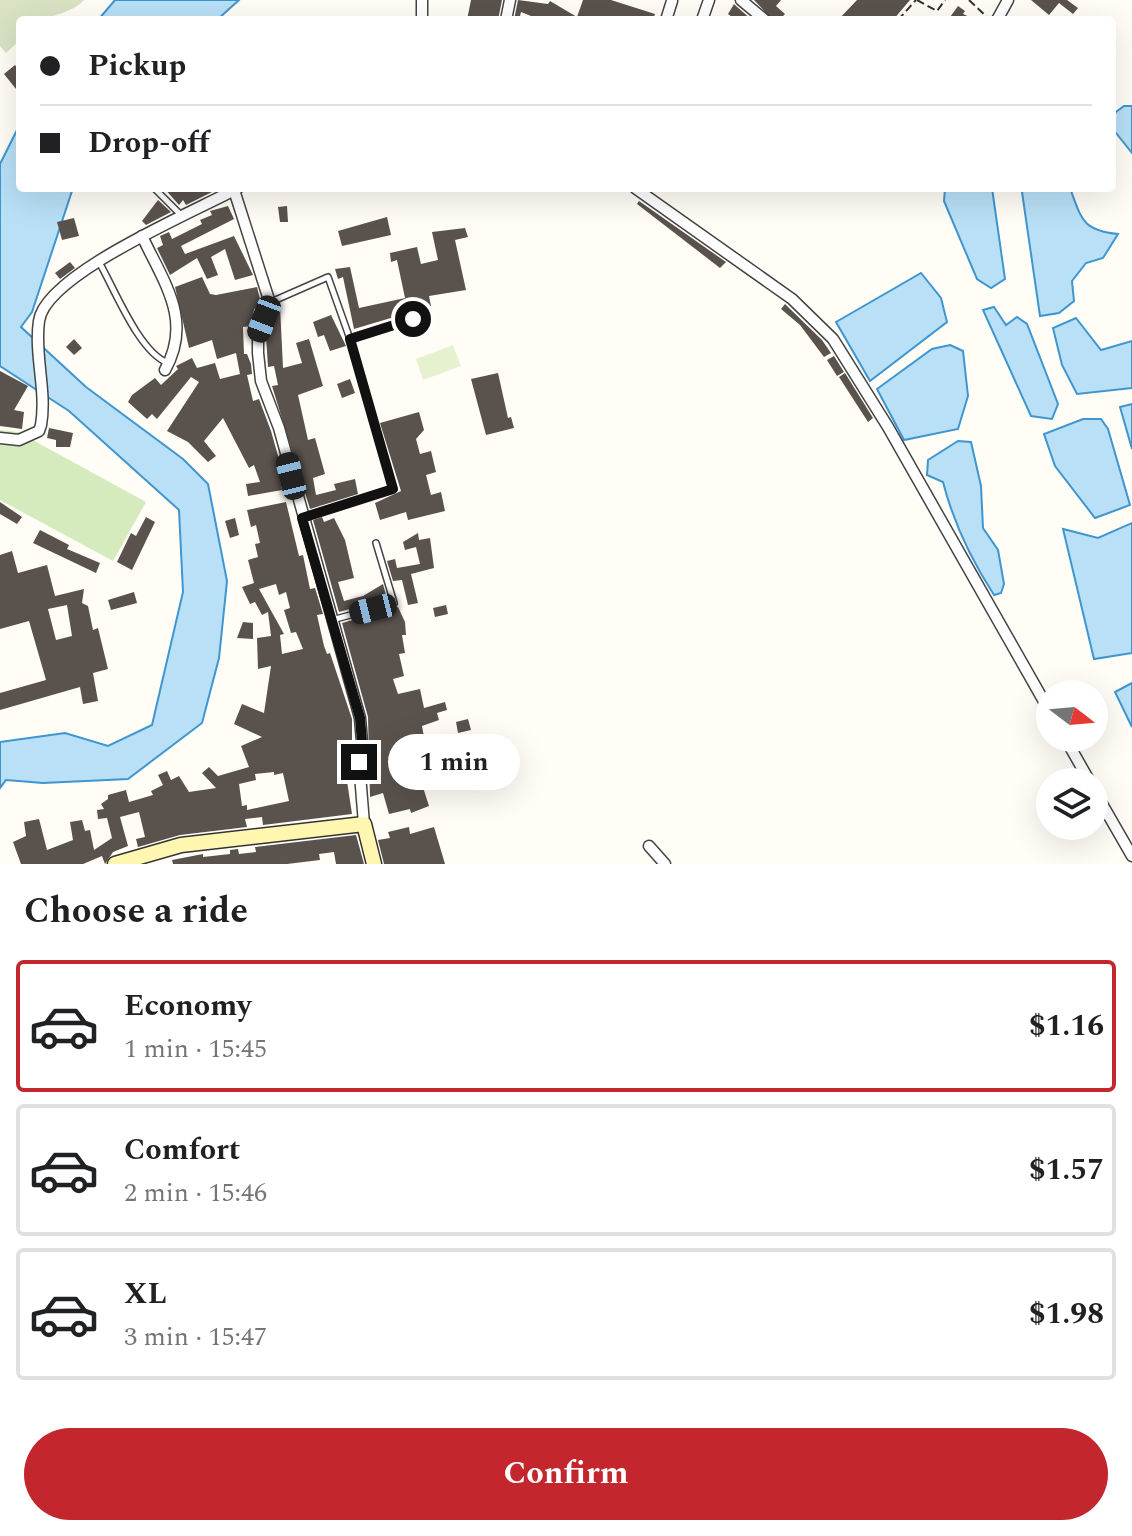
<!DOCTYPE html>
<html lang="en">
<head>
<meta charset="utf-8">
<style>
	:root { --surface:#fff; --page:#f2f2f2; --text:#202124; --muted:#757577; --line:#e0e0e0; --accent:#c4262e }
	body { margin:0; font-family:Spectral,serif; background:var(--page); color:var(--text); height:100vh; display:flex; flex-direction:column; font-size:30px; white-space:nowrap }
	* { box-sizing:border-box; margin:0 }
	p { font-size:26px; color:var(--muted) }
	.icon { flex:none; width:44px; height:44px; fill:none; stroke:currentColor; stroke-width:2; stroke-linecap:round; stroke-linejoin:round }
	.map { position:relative; height:864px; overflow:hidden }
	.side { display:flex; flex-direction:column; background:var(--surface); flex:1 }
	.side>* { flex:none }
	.banner { position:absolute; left:16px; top:16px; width:1100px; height:176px; border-radius:8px; box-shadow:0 8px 32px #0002; display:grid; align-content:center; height:176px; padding:0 24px; background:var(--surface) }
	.needle { width:52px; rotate:106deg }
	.tools { position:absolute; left:1036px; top:680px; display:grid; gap:16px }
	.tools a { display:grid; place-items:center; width:72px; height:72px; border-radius:50%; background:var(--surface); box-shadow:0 8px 32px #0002; font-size:40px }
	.end { position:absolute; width:36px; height:36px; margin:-18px; border:10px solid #111; background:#fff; box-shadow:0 0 0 4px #fff }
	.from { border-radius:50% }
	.bubble { position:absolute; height:56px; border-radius:28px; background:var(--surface); box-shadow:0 8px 32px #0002; font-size:26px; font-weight:700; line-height:56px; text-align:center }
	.car { position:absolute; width:24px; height:48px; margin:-24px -12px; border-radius:10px; box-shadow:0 0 6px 2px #0007; background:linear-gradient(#222 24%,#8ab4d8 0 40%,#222 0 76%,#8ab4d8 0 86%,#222 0) }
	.banner b { display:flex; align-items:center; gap:28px; height:76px; font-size:30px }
	.banner b+b { border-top:2px solid var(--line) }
	.banner i { width:20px; height:20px; background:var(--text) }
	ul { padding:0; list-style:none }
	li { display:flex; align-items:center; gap:24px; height:132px; margin:0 16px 12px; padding:0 8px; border:4px solid var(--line); border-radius:8px }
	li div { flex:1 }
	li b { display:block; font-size:30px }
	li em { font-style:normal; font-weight:700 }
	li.selected { border-color:var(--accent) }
	li>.icon { width:72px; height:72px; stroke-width:1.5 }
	h2 { padding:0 24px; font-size:36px; line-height:96px }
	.cta { display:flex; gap:16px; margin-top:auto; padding:16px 24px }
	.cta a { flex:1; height:92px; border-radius:48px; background:var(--accent); color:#fff; font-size:32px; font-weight:700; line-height:92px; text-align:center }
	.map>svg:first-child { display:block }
</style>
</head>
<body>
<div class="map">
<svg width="1132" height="864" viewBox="0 0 1132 864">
	<rect width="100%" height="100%" fill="#fffdf5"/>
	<polygon fill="#d5ebbd" points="0,430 18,432 146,502 113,561 0,500"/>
	<path fill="#d9e3c4" d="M0,0H84C70,15 39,20 20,20V40L6,53L0,46Z"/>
	<polygon fill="#e6f2cf" points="453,345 461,366 423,380 416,359"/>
	<g fill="#b9e0f7" stroke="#3f96cf" stroke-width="2">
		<polygon points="115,0 239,0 217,20 98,20"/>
		<polygon points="1124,106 1132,106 1132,153 1112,128 1112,115"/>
		<polygon points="20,124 20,188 73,188 32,312 21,327 86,387 183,459 208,484 227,581 219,658 202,723 128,779 43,783 6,780 0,788 0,742 65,733 108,746 152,725 183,592 179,510 69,411 0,366 0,164"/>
		<polygon points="945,188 992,188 1005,279 991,288 977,279 944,201"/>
		<path d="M1028,188H1070C1082,220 1082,230 1118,234L1103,258L1086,263L1072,281L1074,301L1059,313L1040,316L1022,192Z"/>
		<polygon points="921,273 941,298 947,322 870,381 836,322"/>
		<polygon points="994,307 1006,325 1017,317 1027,324 1058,404 1052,419 1031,416 983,310"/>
		<polygon points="1076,318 1101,350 1132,341 1132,388 1077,394 1062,365 1053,328"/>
		<polygon points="950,345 963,351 968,396 958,429 904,440 877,389 932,349"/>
		<polygon points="1132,404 1132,449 1120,407"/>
		<polygon points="1083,419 1101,419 1108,429 1130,505 1095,518 1055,466 1044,434"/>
		<path d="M958,441L971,442L981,486L983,528L998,550L1004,584L1001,593L994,595C972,561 953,521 943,482L927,475L928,460Z"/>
		<polygon points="1132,523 1132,653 1094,659 1063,529 1098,538"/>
		<polygon points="1132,683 1132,727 1115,692"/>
	</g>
	<g fill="#5a524d" fill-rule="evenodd">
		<polygon points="471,0 502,0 498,20 467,20"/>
		<polygon points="518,0 548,4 550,1 577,17 583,0 611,0 655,14 653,20 541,20 521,12 519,20 514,20"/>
		<polygon points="754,0 781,0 776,6 785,14 779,20 773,20"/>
		<polygon points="857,0 910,0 893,20 861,20 857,17 838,20"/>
		<polygon points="1031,0 1067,0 1078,8 1073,14 1059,3 1049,15"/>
		<polygon points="734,4 736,6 752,20 736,20 728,14"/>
		<polygon points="958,6 965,11 963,14 976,20 948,20"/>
		<polygon points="15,65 20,71 20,94 4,74"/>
		<polygon points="164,188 220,188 186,205 183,200 179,205"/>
		<polygon points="158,200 171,212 146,225 142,221"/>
		<polygon points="639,201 726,262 720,268 637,204"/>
		<polygon points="228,206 234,219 181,246 185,254 234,236 253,275 235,280 225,249 211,257 218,275 207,279 197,258 170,275 157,248 163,245 160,236 169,232 172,239 202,224 200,220 212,215 210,211"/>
		<polygon points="287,206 288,222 280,222 278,207"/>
		<polygon points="387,217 391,235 342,246 338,231"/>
		<polygon points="74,218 79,236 62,240 57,222"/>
		<polygon points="465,228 468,237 455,240 466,290 429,296 431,306 354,329 343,277 338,279 335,269 350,267 359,308 405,298 397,260 391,262 390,253 417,247 421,264 438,260 432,232"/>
		<polygon points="70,262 75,268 60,279 55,273"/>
		<polygon points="202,277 210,294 216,295 257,287 261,303 259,308 254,309 252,326 243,327 244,354 247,354 251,364 252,374 247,375 253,401 259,399 271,431 282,470 279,471 282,490 248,496 246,484 260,482 254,465 249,468 223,418 204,441 216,456 208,462 188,442 167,431 199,382 191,377 157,419 152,414 147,419 128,402 132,395 155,378 161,385 178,369 176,366 192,358 197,368 215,363 220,379 240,374 236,353 217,359 212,340 189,348 175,287"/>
		<polygon points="785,304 822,340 831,353 824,357 800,325 781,309"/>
		<polygon points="280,306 283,368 302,363 296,343 309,339 323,386 298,395 308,440 315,438 325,474 313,478 316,495 336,490 334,484 355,479 358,494 310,509 272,386 278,385 274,366 268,367 266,336 272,329 277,307"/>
		<polygon points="331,315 346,346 330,351 324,335 318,337 313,322"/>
		<polygon points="74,339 82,348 74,355 66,347"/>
		<polygon points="834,356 844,372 837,376 827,360"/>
		<polygon points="0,371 28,386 14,410 24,412 22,429 0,426"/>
		<polygon points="498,373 508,418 511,417 514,428 486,435 471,379"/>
		<polygon points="845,373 873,418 868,422 839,377"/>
		<polygon points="350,379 355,393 342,398 337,384"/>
		<polygon points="419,412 424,430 416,439 420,454 431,451 436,472 426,475 431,495 441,492 445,511 408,520 406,512 380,520 375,503 401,491 380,423"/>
		<polygon points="49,428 73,433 70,447 56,447 56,440 47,438"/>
		<polygon points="0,502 22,517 17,524 0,514"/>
		<path d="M286,502L299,556L303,555L310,589L315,588L323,614L317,615L324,646L327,654L330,653L352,719V774L347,781L352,814L263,825L262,817L245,819L247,827L180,835L138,847L136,839L145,837L139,812L120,817L128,846L113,852L105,864L102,856L83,864H21L13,842L26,836L24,822L39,819L47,850L73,840L70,822L82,820L85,831L90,830L94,850L112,838L107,818L98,819L97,810L104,809L101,804L108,799V795L126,790L129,802L153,795L151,791L163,785L158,775L167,771L171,780L179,776L189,792L216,788L202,773L209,767L218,776L249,767L241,746L262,737L234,724L242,704L264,713L271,666L258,669L257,638L271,636L268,612L262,615L255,602L250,604L242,587L254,583L248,560L258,557L255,544L260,543L256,525L251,527L247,510ZM276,584L279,595L286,592L290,608L284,610L291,633L296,632L303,649L282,654L280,635L284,634L259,589ZM274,772V775L283,773L289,801L247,810V805L242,806L239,784L256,780L255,774Z"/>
		<polygon points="146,517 155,522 132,570 117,562 131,533 136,536"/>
		<polygon points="322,517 324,522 334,518 345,540 354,578 338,582 344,601 363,596 383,584 387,599 339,612 313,520"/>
		<polygon points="235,518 239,535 230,538 225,521"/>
		<polygon points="40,530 69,545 67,549 100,563 96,573 33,543"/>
		<polygon points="418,533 419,540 430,538 434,568 411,574 418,603 408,605 402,580 393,581 387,561 395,559 397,568 420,564 416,547 405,550 403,542"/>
		<path d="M12,551L18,573L47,565L55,596L84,589L82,603L88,606L93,630L98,628L108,669L93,673L98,701L83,704L80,687L0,710V693L46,680L29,621L0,629V555ZM67,605L72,636L56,640L48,609Z"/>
		<polygon points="134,592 137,603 111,610 108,600"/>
		<polygon points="446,605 448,614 435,617 433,608"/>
		<polygon points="398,607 405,622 406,635 402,635 405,653 399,654 404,676 393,679 398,694 420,689 424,708 445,702 447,710 437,713 439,720 422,726 424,737 417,739 421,757 414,759 429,806 411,813 410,809 389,814 383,793 370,797 368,717 342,623"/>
		<polygon points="243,622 253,623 253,639 237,638"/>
		<polygon points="468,719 471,730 458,733 456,722"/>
		<polygon points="409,827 410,834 434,827 445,864 384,864 378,840 390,838 388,832"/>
		<polygon points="356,835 364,864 336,864 334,852 319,854 320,860 287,864 173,864 172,860 203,854 203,857 230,854 230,850 238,849 239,854 256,852 255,847"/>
	</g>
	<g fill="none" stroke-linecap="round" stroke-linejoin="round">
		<defs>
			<g id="lane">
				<polyline points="154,188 182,216"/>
				<path d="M99,262C115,290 139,352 168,363"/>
				<polyline points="271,302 328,277 350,339 393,489 303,517"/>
				<polyline points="350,339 413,319"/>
				<polyline points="332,620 394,603 376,543"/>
			</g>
			<g id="street">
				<polyline points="422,0 422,20"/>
				<polyline points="741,0 765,20"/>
				<polyline points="506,20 510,0"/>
				<polyline points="666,20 672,1"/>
				<polyline points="702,20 709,0"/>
				<polyline points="997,20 1008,0"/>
				<polyline points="635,188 792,299 833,339 888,427 1050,712"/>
				<polyline points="234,190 270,303 258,334 258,353 261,381 279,428 360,718 362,742 359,762 364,824"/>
				<path d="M142,236C164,283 193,320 165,370"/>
				<path d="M0,438L19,440L39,431L41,425C47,391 34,355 39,321C45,274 196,211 238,188"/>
				<polyline points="1065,738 1090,782"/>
				<polyline points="1094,790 1132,856"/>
				<polyline points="649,846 665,864"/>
			</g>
			<polyline id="secondary" points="115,864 181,845 364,824 374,864"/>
		</defs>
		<use href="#lane" stroke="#444" stroke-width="8"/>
		<use href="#street" stroke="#444" stroke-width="13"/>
		<use href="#secondary" stroke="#333" stroke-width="17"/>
		<g stroke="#333" stroke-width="2" stroke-dasharray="8 4" stroke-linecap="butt">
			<polyline points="917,0 937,11 945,0"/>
			<polyline points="969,0 988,18"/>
			<polyline points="898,20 916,0"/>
		</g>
		<use href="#lane" stroke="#fff" stroke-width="5"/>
		<use href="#street" stroke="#fff" stroke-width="10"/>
		<use href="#secondary" stroke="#fff6b0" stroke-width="14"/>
	</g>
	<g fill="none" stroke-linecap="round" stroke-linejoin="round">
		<polyline stroke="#111" stroke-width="10" points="359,762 362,742 360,718 302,518 393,489 350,339 413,319"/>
	</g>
</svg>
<div class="tools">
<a><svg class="needle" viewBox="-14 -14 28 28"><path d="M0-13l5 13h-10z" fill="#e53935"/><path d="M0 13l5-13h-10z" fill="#757577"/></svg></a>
<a><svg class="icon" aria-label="layers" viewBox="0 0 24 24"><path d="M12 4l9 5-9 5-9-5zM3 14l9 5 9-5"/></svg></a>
</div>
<i class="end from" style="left:413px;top:319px"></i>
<i class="end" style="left:359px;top:762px"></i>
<div class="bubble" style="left:388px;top:734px;width:132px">1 min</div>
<i class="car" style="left:264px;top:319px;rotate:201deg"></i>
<i class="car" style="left:291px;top:476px;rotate:346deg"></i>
<i class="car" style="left:373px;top:609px;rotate:256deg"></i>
<div class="banner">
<b><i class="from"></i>Pickup</b>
<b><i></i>Drop-off</b>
</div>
</div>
<section class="side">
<h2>Choose a ride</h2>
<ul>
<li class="selected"><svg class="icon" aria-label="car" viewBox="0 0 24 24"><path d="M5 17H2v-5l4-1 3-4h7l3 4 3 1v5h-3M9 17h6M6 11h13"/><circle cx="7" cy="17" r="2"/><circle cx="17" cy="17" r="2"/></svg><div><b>Economy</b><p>1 min · 15:45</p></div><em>$1.16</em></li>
<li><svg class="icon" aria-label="car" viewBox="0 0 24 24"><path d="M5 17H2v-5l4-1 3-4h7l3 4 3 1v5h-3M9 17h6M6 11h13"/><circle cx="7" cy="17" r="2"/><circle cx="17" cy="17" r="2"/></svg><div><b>Comfort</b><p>2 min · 15:46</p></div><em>$1.57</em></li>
<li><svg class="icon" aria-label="car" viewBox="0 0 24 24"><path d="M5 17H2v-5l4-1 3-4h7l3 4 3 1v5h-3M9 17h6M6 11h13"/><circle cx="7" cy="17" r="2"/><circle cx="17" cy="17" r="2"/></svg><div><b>XL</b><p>3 min · 15:47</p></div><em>$1.98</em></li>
</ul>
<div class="cta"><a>Confirm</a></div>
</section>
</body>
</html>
